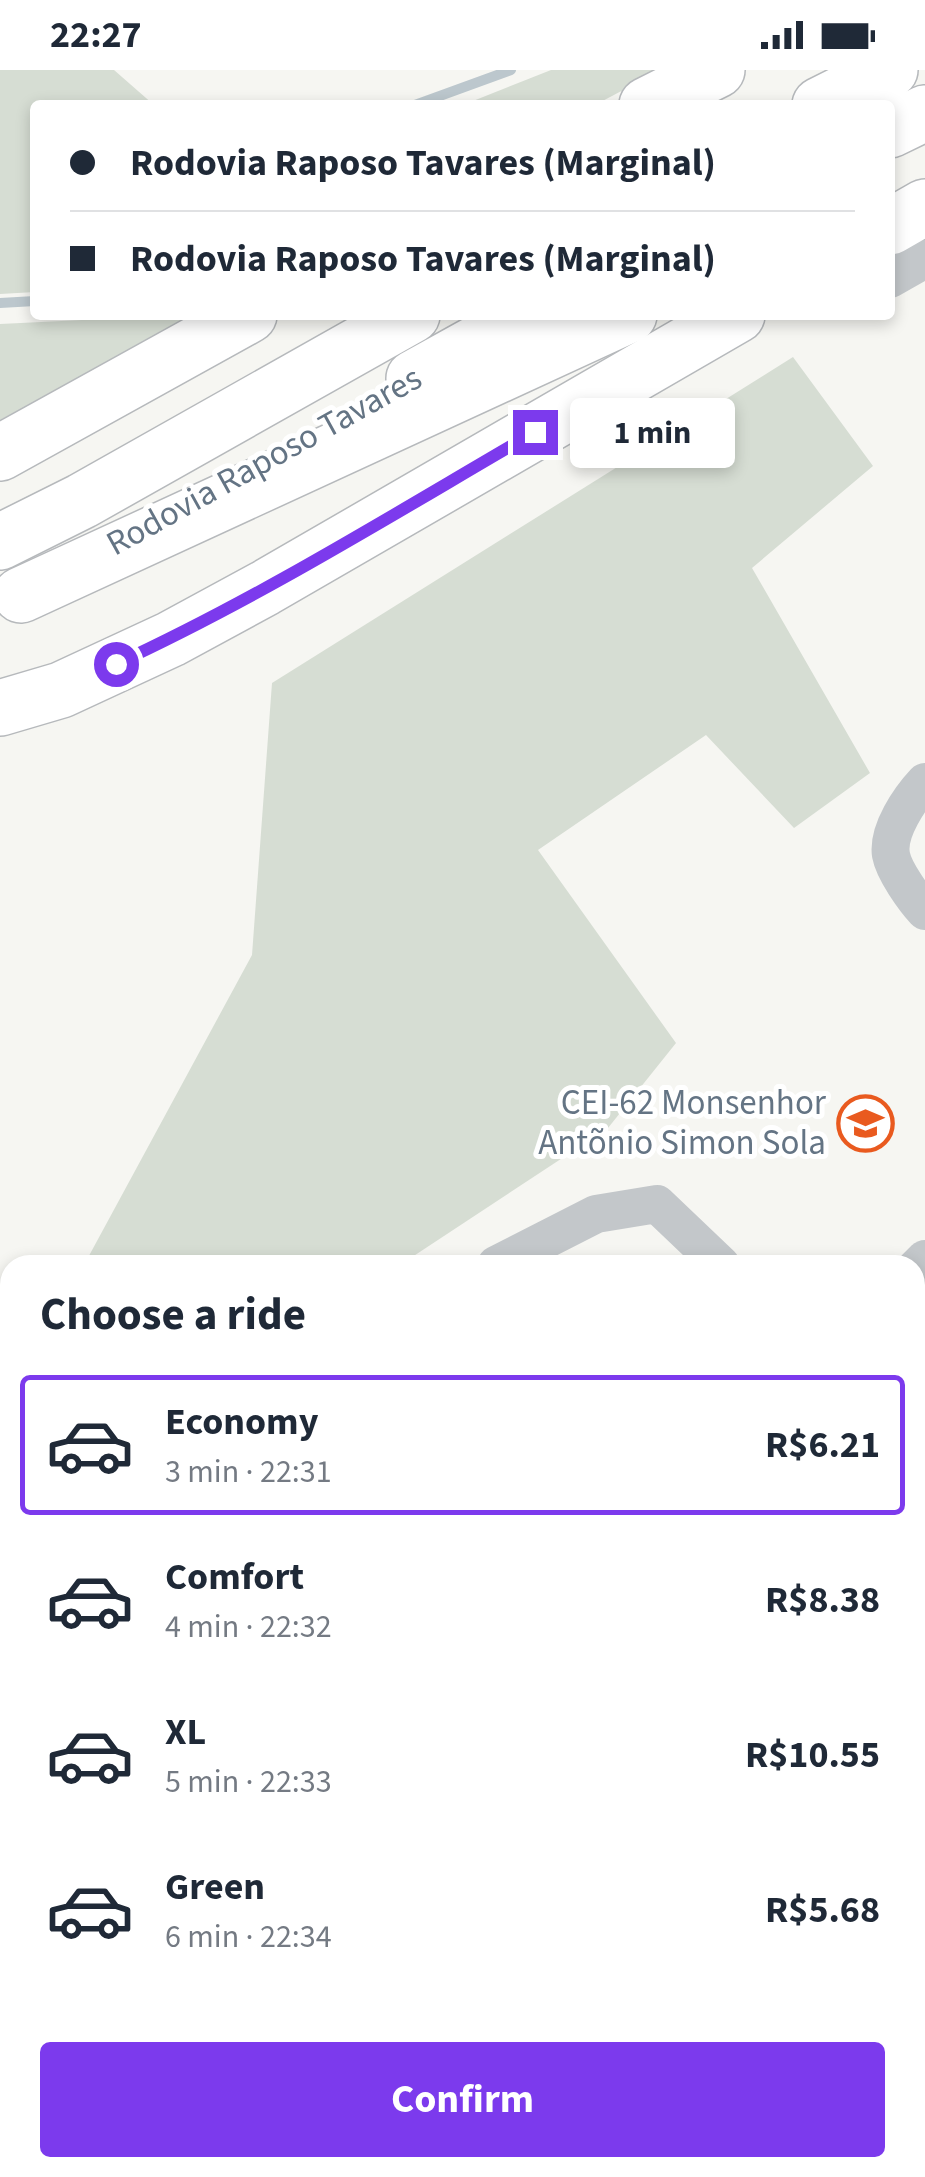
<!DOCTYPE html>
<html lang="en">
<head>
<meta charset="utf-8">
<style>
	:root { --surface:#fff; --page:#f2f2f3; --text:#1f2937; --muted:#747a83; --line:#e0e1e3; --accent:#7c3aed }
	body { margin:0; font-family:"Source Sans 3",sans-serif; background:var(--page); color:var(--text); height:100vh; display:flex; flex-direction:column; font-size:38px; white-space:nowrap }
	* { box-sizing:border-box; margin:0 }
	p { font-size:32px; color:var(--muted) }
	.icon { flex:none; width:55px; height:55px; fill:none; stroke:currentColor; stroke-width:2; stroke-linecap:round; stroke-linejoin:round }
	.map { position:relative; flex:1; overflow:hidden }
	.panel { position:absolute; left:0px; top:1185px; width:925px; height:922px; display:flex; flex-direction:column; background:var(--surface); border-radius:30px 30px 0 0; box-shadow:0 5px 15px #0003 }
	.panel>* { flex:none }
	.guide { position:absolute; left:30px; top:30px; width:865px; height:220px; border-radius:10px; box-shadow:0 5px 15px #0003; display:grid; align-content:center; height:220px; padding:0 40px; background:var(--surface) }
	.end { position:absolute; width:45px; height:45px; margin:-22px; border:12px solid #7c3aed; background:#fff; box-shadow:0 0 0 5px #fff }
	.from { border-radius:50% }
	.bubble { position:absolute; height:70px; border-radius:10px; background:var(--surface); box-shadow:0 5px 15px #0003; font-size:32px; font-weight:700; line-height:70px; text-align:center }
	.guide b { display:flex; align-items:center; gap:35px; height:95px; font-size:38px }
	.guide b+b { border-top:2px solid var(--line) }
	.guide i { width:25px; height:25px; background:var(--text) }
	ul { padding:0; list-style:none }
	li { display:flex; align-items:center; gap:30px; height:140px; margin:0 20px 15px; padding:0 20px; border:5px solid transparent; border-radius:10px }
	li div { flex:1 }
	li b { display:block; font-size:38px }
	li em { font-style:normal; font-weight:700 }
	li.on { border-color:var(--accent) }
	li>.icon { width:90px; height:90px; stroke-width:1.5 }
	h2 { padding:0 40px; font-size:45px; line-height:120px }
	.cta { display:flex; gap:20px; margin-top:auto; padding:20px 40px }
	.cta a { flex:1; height:115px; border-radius:10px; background:var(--accent); color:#fff; font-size:40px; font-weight:700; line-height:115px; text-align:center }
	.status { display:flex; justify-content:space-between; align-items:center; height:70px; padding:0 50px; background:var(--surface); direction:ltr }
	.status svg { height:28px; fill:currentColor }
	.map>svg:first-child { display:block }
</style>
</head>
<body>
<div class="status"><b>22:27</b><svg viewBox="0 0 49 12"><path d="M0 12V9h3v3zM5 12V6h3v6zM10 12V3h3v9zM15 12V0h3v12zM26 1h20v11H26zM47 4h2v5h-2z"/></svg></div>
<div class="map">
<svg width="925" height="2107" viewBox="0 0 925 2107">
	<rect width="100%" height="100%" fill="#f6f6f2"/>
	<g fill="#d6ddd3">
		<polygon points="0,0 114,0 154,35 35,35 35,222 0,224"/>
		<polygon points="551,0 661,0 595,35 463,35"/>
		<polygon points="103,245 198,245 0,350 0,254 82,250"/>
		<polygon points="793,287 873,396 752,498 870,703 794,758 706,665 538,780 676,973 608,1058 400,1195 84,1195 252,885 272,613"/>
		<polygon points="103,2098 301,2098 302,2107 96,2107"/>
	</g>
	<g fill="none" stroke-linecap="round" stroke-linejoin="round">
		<g stroke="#bcc7cd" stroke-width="10">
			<polyline points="415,35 511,0"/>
			<polyline points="0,233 35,231"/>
		</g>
		<defs>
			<g id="highway">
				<polyline points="647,35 717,0"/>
				<polyline points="820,35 890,0"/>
				<polyline points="890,60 925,43"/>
				<polyline points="890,157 925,137"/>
				<polyline points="414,308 528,245"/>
				<polyline points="0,383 249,245"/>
				<polyline points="0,472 82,431 412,245"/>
				<polyline points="21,525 629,245"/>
				<polyline points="0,638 61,620 171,569 265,518 737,245"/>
			</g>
		</defs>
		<use href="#highway" stroke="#b6b9bc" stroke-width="58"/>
		<g stroke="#c3c7ca" stroke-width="38">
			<polyline points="890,209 925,189"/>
			<path d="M925,712C910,728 887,761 891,785C894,801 914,829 925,841"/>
			<polyline points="496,1195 596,1144 657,1134 721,1195"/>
			<polyline points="915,1199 925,1189"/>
			<polyline points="915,1392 925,1403"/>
			<polyline points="0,1805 10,1801"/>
			<polyline points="0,1886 10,1889"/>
			<polyline points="915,2039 925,2035"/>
			<polyline points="915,2096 919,2107"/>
			<polyline points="459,2098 463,2107"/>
			<polyline points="743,2107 767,2098"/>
		</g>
		<use href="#highway" stroke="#fff" stroke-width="55"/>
	</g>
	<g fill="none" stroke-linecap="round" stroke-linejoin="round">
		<path stroke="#7c3aed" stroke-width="12" d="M116,594C261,527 397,442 535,362"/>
	</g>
	<defs>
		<symbol id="school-ring" viewBox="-11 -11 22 22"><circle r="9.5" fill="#fff" stroke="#e95a1f" stroke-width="1.5"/><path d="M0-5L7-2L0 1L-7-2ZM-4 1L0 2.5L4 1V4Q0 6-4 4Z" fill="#e95a1f"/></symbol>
	</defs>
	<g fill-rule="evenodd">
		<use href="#school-ring" x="834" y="1022" width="63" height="63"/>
	</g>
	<g text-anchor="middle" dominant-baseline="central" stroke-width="10" stroke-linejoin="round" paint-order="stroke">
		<g font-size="35" fill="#647484" stroke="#fff">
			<text transform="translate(264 391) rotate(-29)">Rodovia Raposo Tavares</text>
		</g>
		<g font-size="35" fill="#647484" stroke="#fff" text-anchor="end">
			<text x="826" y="1033">CEI-62 Monsenhor<tspan x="826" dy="40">Antõnio Simon Sola</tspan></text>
		</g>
	</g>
</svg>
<i class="end from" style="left:116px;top:594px"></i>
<i class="end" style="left:535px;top:362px"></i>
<div class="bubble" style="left:570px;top:328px;width:165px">1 min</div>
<div class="guide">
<b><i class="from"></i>Rodovia Raposo Tavares (Marginal)</b>
<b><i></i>Rodovia Raposo Tavares (Marginal)</b>
</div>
<section class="panel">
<h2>Choose a ride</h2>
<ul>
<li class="on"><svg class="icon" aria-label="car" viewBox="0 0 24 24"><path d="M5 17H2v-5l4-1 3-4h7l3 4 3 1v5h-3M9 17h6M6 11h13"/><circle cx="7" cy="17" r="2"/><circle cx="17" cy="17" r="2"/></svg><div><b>Economy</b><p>3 min · 22:31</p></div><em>R$6.21</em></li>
<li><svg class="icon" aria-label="car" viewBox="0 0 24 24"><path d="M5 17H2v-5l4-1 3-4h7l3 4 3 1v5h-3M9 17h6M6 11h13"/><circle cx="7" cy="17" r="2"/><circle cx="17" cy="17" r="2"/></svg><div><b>Comfort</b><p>4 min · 22:32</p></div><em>R$8.38</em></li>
<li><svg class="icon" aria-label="car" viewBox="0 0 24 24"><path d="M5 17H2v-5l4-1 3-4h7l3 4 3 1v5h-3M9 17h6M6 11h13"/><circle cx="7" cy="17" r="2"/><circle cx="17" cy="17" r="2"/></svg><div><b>XL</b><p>5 min · 22:33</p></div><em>R$10.55</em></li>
<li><svg class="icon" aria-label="car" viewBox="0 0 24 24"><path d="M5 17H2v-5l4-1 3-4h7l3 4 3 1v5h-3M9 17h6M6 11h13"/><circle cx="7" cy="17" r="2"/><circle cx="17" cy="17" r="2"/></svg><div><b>Green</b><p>6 min · 22:34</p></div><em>R$5.68</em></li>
</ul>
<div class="cta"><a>Confirm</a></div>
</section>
</div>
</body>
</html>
